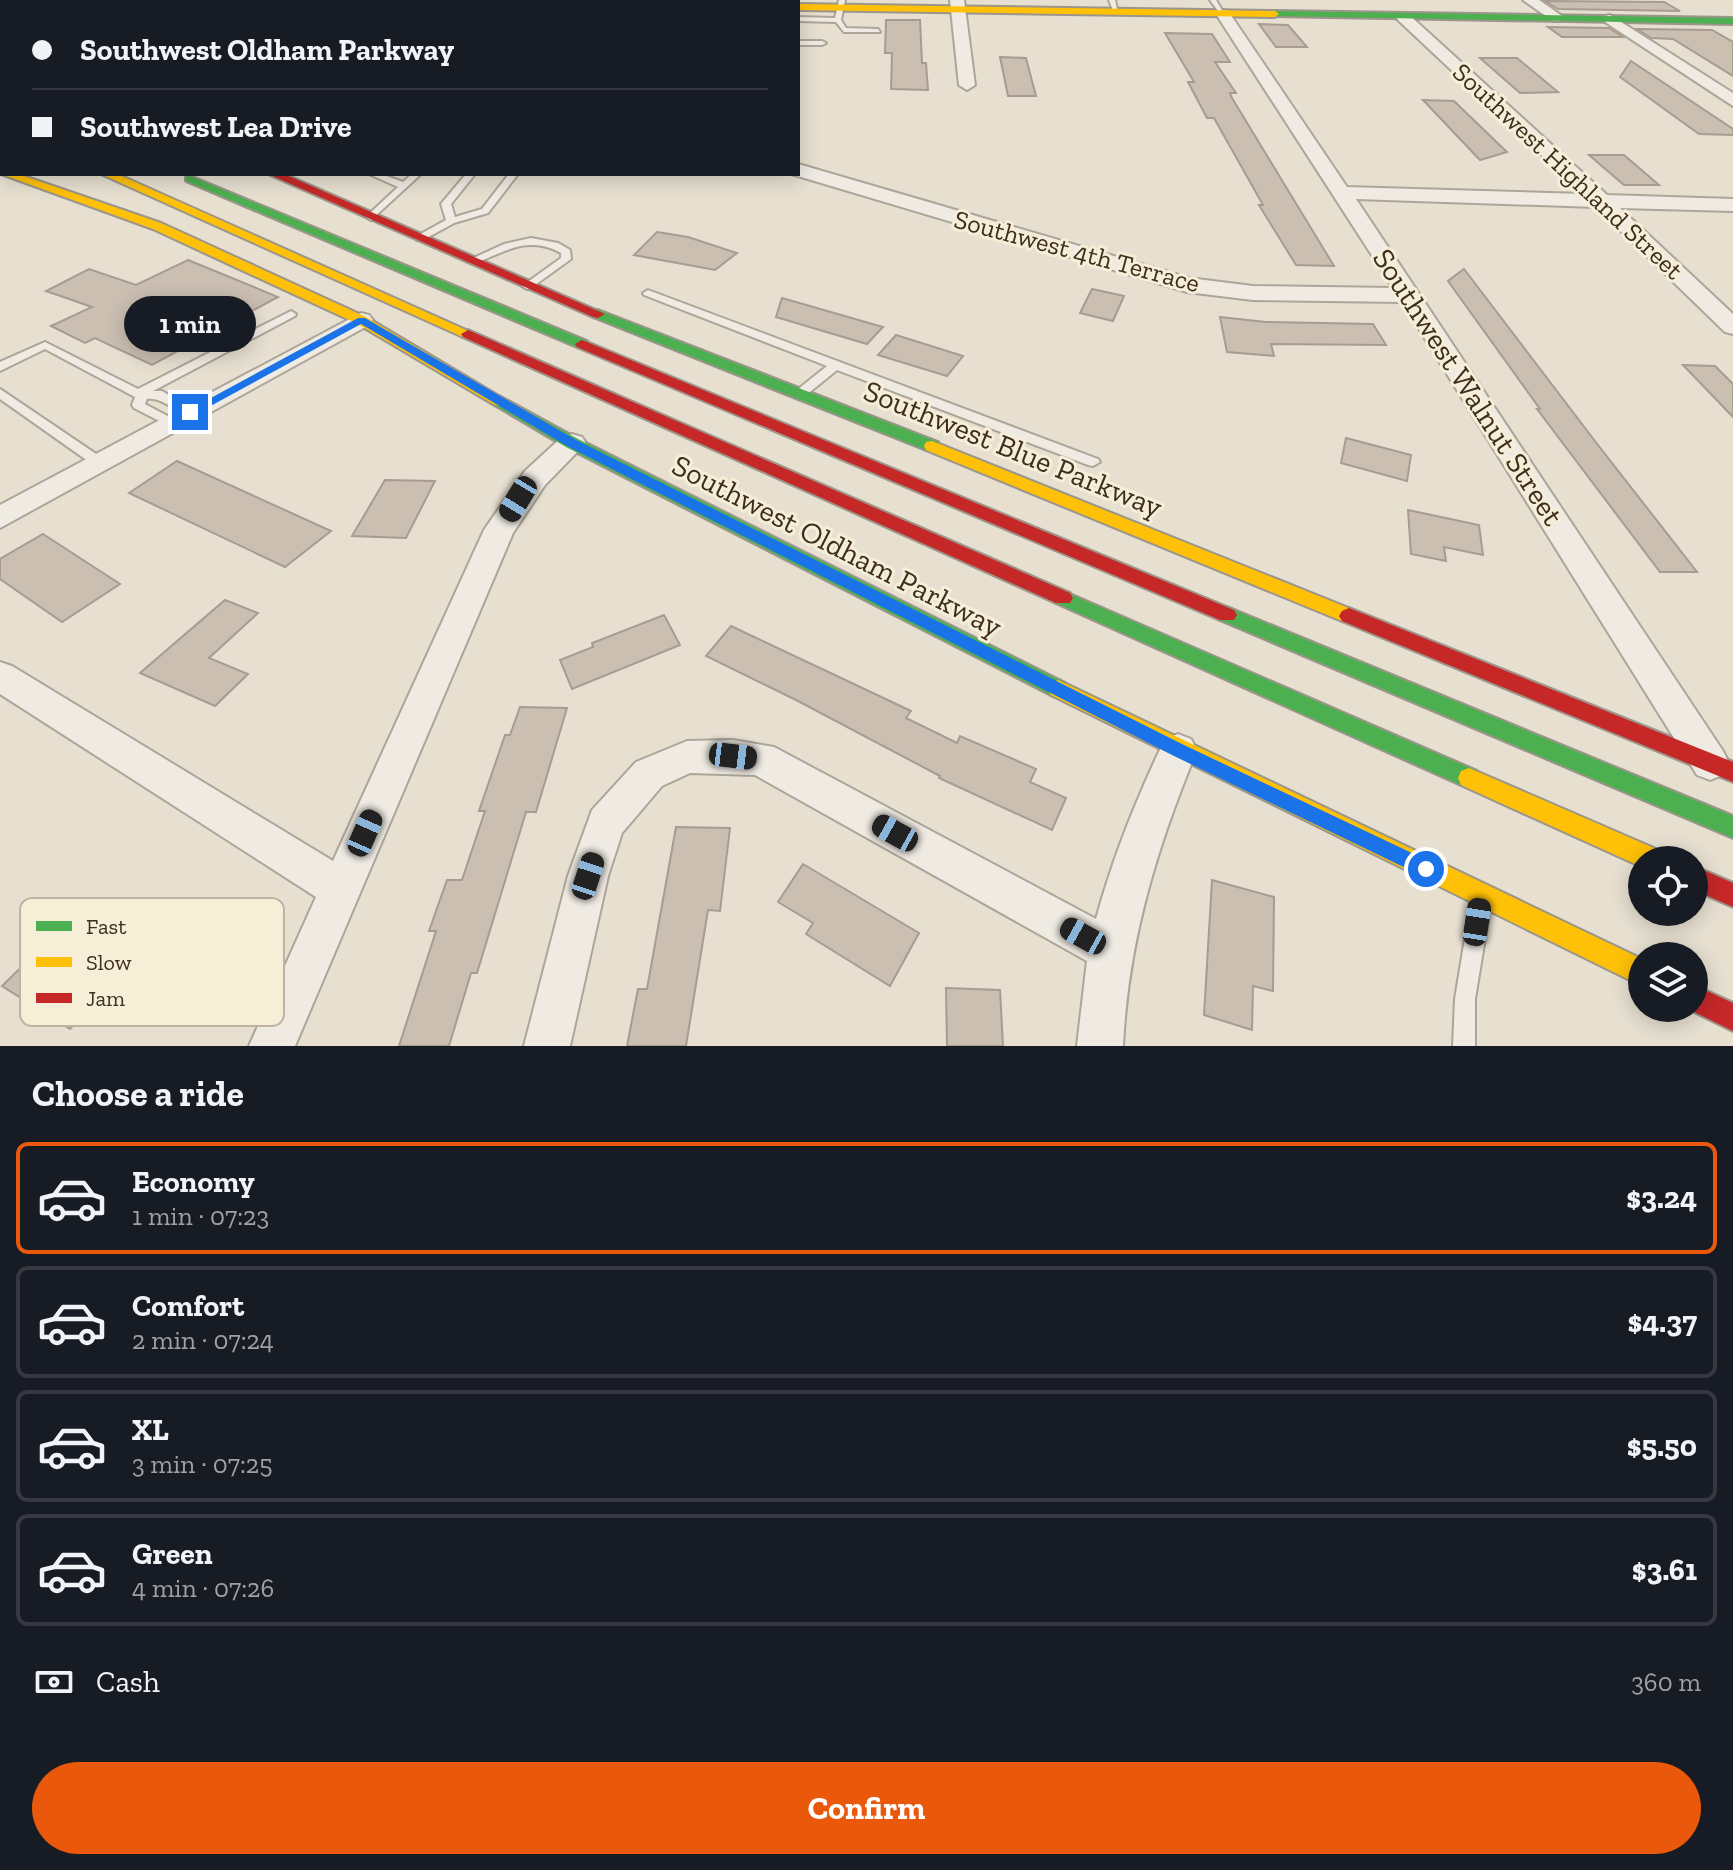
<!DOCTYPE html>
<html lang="en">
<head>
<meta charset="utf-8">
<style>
	:root { --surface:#171b24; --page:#242831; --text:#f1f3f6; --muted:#9ea1a6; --line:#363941; --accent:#ea580c }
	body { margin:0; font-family:"Zilla Slab",serif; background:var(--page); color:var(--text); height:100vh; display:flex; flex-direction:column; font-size:30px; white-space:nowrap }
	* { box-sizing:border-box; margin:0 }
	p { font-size:26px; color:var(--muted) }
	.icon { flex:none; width:44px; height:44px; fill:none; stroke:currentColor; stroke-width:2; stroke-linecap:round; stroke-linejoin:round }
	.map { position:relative; height:1046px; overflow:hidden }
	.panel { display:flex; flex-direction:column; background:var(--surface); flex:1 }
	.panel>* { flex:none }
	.hud { position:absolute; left:0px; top:0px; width:800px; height:176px; box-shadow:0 4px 20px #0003; display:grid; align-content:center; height:176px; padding:0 32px; background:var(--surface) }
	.fabs { position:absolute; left:1628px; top:846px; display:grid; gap:16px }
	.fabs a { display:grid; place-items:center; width:80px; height:80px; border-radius:50%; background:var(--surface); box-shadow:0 4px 20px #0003; font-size:40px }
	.end { position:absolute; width:36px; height:36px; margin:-18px; border:10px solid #1a73e8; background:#fff; box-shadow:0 0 0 4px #fff }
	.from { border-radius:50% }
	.bubble { position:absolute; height:56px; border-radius:28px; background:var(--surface); box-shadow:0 4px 20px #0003; font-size:26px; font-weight:700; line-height:56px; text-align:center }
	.car { position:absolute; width:24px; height:48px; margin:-24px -12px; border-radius:10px; box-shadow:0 0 6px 2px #0007; background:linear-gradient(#222 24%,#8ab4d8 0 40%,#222 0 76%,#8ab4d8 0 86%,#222 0) }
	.hud b { display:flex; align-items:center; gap:28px; height:76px; font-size:30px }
	.hud b+b { border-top:2px solid var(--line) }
	.hud i { width:20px; height:20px; background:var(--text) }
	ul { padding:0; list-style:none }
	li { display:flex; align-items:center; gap:24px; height:112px; margin:0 16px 12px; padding:0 16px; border:4px solid var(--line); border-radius:12px }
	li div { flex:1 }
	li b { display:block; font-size:30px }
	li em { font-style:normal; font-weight:700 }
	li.on { border-color:var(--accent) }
	li>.icon { width:72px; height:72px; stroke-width:1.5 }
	h2 { padding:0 32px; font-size:36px; line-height:96px }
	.pay { display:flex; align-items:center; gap:20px; height:88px; padding:0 32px; font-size:30px }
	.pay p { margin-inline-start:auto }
	.primary-button { display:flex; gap:16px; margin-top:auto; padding:16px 32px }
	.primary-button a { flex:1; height:92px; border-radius:48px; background:var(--accent); color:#fff; font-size:32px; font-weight:700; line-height:92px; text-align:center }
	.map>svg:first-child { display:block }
</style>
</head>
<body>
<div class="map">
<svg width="1733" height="1046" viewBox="0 0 1733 1046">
	<rect width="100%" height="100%" fill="#e7e0d1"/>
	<g fill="#cbbfb2" stroke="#a89c90" stroke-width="2">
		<polygon points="1545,1 1664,2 1680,11 1558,9"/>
		<polygon points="886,20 920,20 922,63 926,63 928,90 891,89 892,53 885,53"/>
		<polygon points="1259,24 1288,25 1307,47 1276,47"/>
		<polygon points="1548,27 1609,28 1623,37 1562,37"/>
		<polygon points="1637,29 1712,30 1733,42 1733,76 1673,39 1651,38"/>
		<polygon points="1165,33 1212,34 1230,62 1215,62 1236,93 1230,93 1232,98 1334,266 1296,265 1259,205 1263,205 1214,118 1207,118 1188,82 1194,82"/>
		<polygon points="1000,57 1026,58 1036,96 1008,96"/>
		<polygon points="1480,58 1517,58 1558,92 1520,93"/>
		<polygon points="1631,61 1733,129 1733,135 1699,134 1620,77"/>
		<polygon points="1423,100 1454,101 1507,152 1480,160"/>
		<polygon points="1589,155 1624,155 1659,185 1624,185"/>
		<polygon points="657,232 688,237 737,253 715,270 634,255"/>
		<polygon points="188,260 278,297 152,365 95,338 85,343 51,326 92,307 46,291 89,269 136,285"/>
		<polygon points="1464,269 1598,445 1697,572 1660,572 1537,409 1540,409 1448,281"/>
		<polygon points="1092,289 1124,296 1113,321 1080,313"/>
		<polygon points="782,298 883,327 867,344 776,317"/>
		<polygon points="1220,317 1266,322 1373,324 1386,345 1271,344 1274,356 1227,352"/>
		<polygon points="896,335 963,356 947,376 878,355"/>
		<polygon points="1683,365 1715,366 1733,384 1733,417"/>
		<polygon points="1346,438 1411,455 1407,481 1341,463"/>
		<polygon points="177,461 331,531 285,567 129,493"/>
		<polygon points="385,480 435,481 406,538 352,536"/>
		<polygon points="1408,510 1479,525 1483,555 1444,547 1446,561 1411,554"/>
		<polygon points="43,534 120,584 62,622 0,579 0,559"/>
		<polygon points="225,600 258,613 209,658 248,674 215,706 140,673"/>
		<polygon points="664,615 680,645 572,689 560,660 593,647 592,643"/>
		<polygon points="731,626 911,711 906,718 957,743 960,736 1036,769 1030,782 1066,798 1052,830 939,778 940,776 796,700 706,656"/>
		<polygon points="520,707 567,708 536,812 526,812 477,973 471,973 449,1046 399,1046 436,931 429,931 447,880 462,880 485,811 479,811 505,735 510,735"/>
		<polygon points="676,827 730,828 720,911 708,910 686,1046 627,1046 638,989 647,989"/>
		<polygon points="803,864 919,933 890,986 806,934 813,923 778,902"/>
		<polygon points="1212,880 1274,897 1273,991 1253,986 1252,1030 1204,1015"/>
		<polygon points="52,937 119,977 70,1029 2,986"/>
		<polygon points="946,988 1000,990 1003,1046 947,1046"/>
	</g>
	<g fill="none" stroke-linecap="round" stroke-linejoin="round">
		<defs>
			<g id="lane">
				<polygon points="591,0 598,0 590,2"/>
				<polygon points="839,0 845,0 841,20 846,28 878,29 880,32 844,32 836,22 798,21 798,17 835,18"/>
				<polygon points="1109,0 1115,0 1118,13 1114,13"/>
				<polygon points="1210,0 1216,0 1225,15 1221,15"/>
				<polygon points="798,41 822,41 826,43 822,45 798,45"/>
				<polygon points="369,174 381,174 403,182 412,174 421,174 371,220 366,217 368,215 398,187"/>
				<polygon points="466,174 475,174 451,204 455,217 482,209 509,174 518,174 488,213 454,223 423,240 417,240 417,236 446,220 441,204"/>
				<path d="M531,238L558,243L570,250L571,259L531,288L527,289L522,286L561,258V253C518,228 484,270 467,261L504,244Z"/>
				<polygon points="648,290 1098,459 1100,462 1093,466 1088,465 837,370 805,396 797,396 795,393 797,390 827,366 644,295 643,293"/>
				<path d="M291,311L296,314L295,316L153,391H162L196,412L194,415C177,416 165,397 147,399L145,404L175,420L177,423L171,427L134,408L132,405L135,397L45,349L0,371V362L45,342L138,389Z"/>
				<polygon points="0,389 105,460 107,463 105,466 95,466 0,399"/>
				<polygon points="1480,898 1487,901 1490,908 1475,999 1475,1046 1453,1046 1455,999 1470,908 1473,901"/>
			</g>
			<g id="street">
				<polygon points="950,0 964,0 975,85 967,90 959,85"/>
				<polygon points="1523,0 1539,0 1565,18 1563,21 1553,21"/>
				<polygon points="1223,10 1228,11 1347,187 1583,194 1397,19 1397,13 1407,13 1607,195 1733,199 1733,211 1620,208 1733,314 1733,334 1725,332 1596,207 1356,199 1723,751 1729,763 1723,775 1710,780 1697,775 1402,302 1253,300 1187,292 791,174 798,174 798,164 805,166 1189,278 1253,286 1393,288 1216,14"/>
				<polygon points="1610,15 1733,93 1733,106 1605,22 1605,16"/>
				<polygon points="361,313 369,315 373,320 369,325 0,528 0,505"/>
				<polygon points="572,434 582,437 586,443 545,485 513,533 295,1046 249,1046 316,897 0,694 0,662 12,666 333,861 484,530 525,471 562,437"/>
				<path d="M1178,734L1191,739L1197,750C1157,847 1128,941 1123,1046H1077L1087,961L755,775L690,773L662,786L622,833L608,876L570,1046H524L568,876L592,810L636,762L687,741L733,740L774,747L1096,919C1113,857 1137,797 1165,739Z"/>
			</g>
			<g id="fast">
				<polygon points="0,0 168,0 0,3"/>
				<polygon points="323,0 455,0 457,2 325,2"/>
				<polygon points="1275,11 1733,18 1733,24 1272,16"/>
				<polygon points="0,81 2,82 2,88 0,87"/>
				<polygon points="190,176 587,341 589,344 582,348 577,347 186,181 186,177"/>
				<polygon points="598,310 938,442 940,446 938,450 926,450 593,317 593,311"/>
				<polygon points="499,396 578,439 1065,683 1069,689 1065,695 1058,698 1051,695 566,447 493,404 491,401"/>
				<polygon points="1063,591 1477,771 1480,778 1477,785 1469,788 1461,785 1056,603 1053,598 1056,593"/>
				<polygon points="1227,607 1733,816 1733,838 1220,620 1217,615 1220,610"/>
			</g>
			<g id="slow">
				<polygon points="798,4 1275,11 1279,14 1275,17 798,10"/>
				<rect x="0" y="117" width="2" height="7"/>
				<polygon points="1,174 18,174 161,223 366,317 507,401 499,406 493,404 356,323 153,229"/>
				<polygon points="101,174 117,174 475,334 468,338 463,337"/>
				<polygon points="932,441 1356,611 1359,616 1356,621 1342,621 926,450 924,446 926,442"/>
				<polygon points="1058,680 1642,959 1642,986 1051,695 1047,689 1051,683"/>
				<polygon points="1469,768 1663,852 1666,860 1642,860 1642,867 1461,785 1458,778 1461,771"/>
			</g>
			<g id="jam">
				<polygon points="78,0 86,0 87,1 76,2"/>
				<polygon points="268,174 284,174 605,314 598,318 593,317"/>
				<polygon points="468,330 1070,593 1073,598 1070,603 1056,603 463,337 461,334"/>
				<polygon points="582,340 1234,610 1237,615 1234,620 1220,620 577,347 575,344"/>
				<polygon points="1349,608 1733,762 1733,782 1342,621 1339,616 1342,611"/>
				<polygon points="1694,866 1733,883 1733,907 1694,890"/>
				<polygon points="1694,985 1733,1003 1733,1031 1686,1008 1694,1008"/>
			</g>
		</defs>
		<use href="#lane" stroke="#ada599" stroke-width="4"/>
		<use href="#street" stroke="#ada599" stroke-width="4"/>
		<use href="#fast" stroke="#9c958a" stroke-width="4"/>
		<use href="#slow" stroke="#9c958a" stroke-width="4"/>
		<use href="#jam" stroke="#9c958a" stroke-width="4"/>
		<use href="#lane" fill="#efebe3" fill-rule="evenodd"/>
		<use href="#street" fill="#efebe3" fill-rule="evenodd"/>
		<use href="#fast" fill="#4caf50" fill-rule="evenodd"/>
		<use href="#slow" fill="#ffc107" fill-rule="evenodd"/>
		<use href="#jam" fill="#c62828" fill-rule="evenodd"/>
	</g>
	<polygon fill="#1a73e8" points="358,318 365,318 576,440 1184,745 1433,863 1435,869 1433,875 1426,878 1420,875 1172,755 567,446 361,324 194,415 185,412"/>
	<g text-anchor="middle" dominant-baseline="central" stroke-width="6" stroke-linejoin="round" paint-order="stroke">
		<g font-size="26" fill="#3d2e20" stroke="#f7eed8">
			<text transform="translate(1568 171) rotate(43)">Southwest Highland Street</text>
			<text transform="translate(1077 251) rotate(15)">Southwest 4th Terrace</text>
		</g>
		<g font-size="30" fill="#3d2e20" stroke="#f7eed8">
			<text transform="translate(1468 387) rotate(57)">Southwest Walnut Street</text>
			<text transform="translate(1013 449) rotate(22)">Southwest Blue Parkway</text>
			<text transform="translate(837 546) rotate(27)">Southwest Oldham Parkway</text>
		</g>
	</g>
	<rect x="20" y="898" width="264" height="128" rx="12" fill="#f7eed8" stroke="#bfb4a1" stroke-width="2"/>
	<rect x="36" y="921" width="36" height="10" fill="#4caf50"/>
	<rect x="36" y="957" width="36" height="10" fill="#ffc107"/>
	<rect x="36" y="993" width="36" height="10" fill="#c62828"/>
	<g font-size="22" fill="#3d2e20">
		<text x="86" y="934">Fast</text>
		<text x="86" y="970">Slow</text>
		<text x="86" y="1006">Jam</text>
	</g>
</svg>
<div class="fabs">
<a><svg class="icon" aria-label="locate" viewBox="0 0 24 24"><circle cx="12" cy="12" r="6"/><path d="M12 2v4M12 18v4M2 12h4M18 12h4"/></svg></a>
<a><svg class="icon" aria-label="layers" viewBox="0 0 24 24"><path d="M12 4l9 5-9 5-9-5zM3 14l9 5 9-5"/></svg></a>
</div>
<i class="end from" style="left:1426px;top:869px"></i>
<i class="end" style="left:190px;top:412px"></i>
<div class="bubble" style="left:124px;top:296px;width:132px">1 min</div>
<i class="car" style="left:518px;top:499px;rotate:211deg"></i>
<i class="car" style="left:733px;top:756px;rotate:97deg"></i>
<i class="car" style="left:365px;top:833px;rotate:24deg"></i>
<i class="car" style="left:895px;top:833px;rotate:299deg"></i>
<i class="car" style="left:588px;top:876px;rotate:18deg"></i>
<i class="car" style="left:1477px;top:922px;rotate:9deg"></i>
<i class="car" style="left:1083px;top:936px;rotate:299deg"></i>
<div class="hud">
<b><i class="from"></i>Southwest Oldham Parkway</b>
<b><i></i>Southwest Lea Drive</b>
</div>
</div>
<section class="panel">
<h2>Choose a ride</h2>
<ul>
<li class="on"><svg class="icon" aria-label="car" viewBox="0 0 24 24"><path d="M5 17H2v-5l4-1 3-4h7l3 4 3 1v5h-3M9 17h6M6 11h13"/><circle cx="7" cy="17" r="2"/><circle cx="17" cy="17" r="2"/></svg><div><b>Economy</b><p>1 min · 07:23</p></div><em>$3.24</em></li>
<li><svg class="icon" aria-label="car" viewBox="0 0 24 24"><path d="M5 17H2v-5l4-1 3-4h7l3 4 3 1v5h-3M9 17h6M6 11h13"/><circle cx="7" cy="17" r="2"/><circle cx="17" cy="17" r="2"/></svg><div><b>Comfort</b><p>2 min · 07:24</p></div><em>$4.37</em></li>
<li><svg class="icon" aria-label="car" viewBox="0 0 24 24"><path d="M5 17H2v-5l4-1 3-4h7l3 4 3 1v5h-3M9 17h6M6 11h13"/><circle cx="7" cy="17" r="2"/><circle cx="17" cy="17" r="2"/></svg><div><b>XL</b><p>3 min · 07:25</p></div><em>$5.50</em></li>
<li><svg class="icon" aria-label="car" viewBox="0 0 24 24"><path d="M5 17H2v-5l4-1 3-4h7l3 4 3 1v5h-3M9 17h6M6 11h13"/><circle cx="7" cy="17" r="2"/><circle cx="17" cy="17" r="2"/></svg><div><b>Green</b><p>4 min · 07:26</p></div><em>$3.61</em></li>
</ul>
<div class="pay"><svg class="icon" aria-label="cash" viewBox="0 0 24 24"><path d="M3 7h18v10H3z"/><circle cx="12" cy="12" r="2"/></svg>Cash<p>360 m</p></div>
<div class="primary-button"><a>Confirm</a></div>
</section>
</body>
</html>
